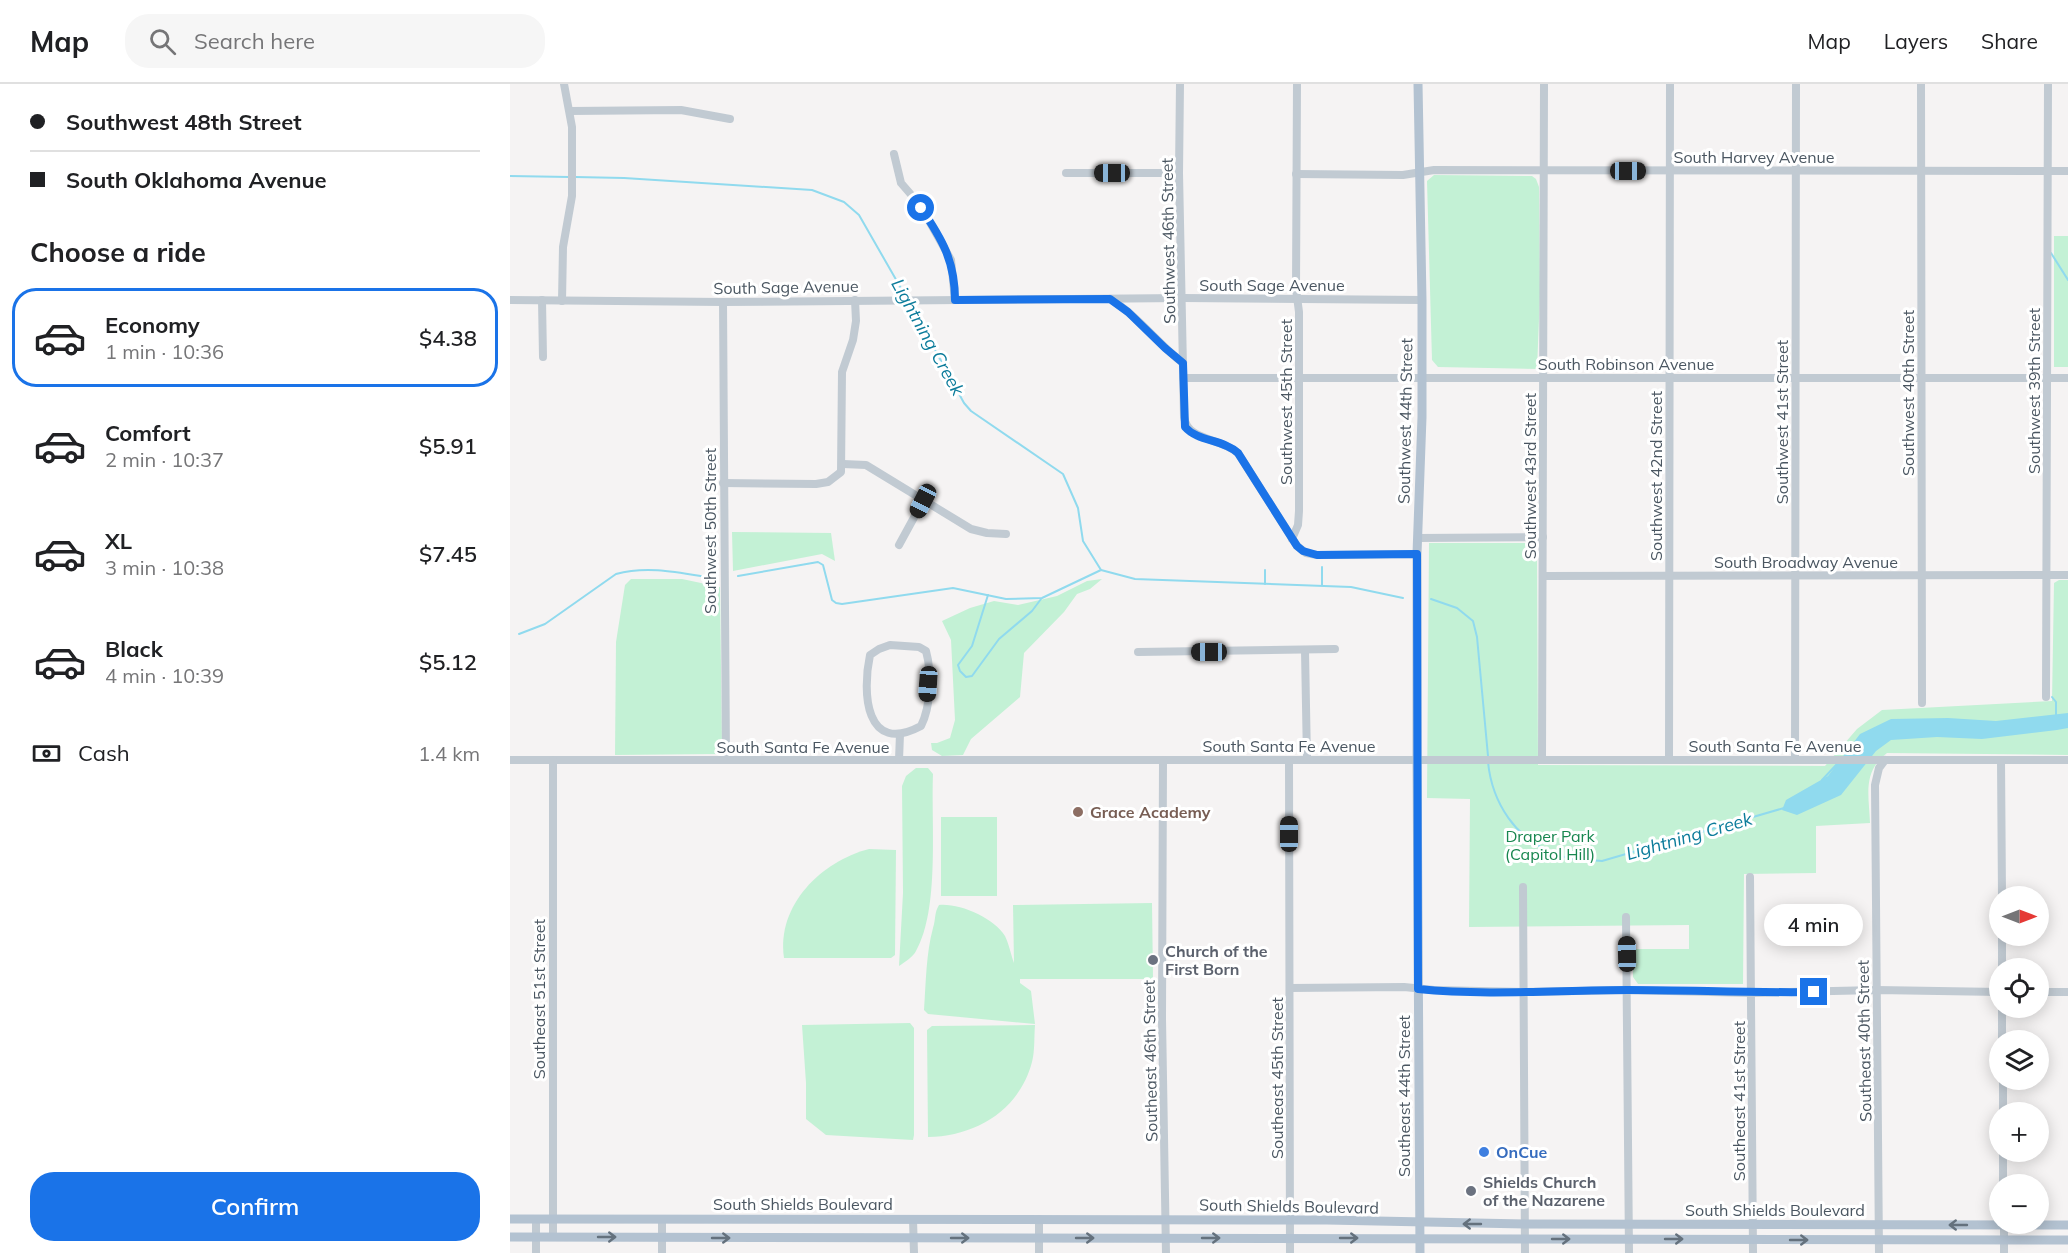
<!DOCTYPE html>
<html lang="en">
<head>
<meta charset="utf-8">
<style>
	:root { --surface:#fff; --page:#f6f6f6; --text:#202124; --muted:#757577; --line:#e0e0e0; --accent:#1a73e8 }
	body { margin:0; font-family:Mulish,sans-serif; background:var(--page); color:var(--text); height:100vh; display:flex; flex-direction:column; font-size:22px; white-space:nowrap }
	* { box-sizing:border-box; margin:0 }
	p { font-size:20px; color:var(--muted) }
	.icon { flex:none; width:33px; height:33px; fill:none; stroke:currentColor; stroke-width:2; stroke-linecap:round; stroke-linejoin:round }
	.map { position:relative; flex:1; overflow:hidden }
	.sheet { display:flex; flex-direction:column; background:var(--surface); width:510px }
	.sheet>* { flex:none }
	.hud { display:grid; align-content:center; height:132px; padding:0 30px; background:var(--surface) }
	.needle { width:39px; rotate:90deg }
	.fabs { position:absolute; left:1479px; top:802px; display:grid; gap:12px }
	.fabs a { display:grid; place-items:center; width:60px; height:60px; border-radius:50%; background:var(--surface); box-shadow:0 3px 15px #0003; font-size:30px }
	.end { position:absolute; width:27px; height:27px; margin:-14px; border:8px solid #1a73e8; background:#fff; box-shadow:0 0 0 3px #fff }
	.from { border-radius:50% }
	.bubble { position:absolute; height:42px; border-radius:21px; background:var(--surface); box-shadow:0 3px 15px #0003; font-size:20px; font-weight:600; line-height:42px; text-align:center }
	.car { position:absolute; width:18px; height:36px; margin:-18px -9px; border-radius:8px; box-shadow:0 0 4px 2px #0007; background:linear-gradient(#222 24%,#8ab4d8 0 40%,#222 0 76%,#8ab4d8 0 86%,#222 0) }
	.hud b { display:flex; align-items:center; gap:21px; height:57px; font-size:22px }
	.hud b+b { border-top:2px solid var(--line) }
	.hud i { width:15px; height:15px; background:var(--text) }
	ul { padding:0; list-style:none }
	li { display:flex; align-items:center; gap:18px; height:99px; margin:0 12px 9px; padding:0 18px; border:3px solid transparent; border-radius:24px }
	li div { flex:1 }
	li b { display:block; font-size:22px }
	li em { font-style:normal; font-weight:600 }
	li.selected { border-color:var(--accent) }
	li>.icon { width:54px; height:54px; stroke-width:1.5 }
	h2 { padding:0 30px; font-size:27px; line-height:72px }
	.pay { display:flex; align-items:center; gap:15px; height:66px; padding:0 30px; font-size:22px }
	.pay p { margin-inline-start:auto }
	.button { display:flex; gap:12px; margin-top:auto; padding:12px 30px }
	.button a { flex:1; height:69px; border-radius:24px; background:var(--accent); color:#fff; font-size:24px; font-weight:600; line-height:69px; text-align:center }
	header { display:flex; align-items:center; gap:36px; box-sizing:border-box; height:84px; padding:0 30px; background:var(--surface); border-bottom:2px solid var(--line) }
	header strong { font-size:28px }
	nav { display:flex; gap:33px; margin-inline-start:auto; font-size:21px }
	.search { width:420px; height:54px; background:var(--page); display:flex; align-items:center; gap:15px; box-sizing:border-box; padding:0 21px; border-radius:24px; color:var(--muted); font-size:22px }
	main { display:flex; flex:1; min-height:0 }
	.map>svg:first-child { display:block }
</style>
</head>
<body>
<header>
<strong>Map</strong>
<div class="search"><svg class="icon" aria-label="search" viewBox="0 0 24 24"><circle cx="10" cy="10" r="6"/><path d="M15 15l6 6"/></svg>Search here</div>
<nav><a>Map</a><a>Layers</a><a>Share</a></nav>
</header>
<main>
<section class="sheet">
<div class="hud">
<b><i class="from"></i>Southwest 48th Street</b>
<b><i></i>South Oklahoma Avenue</b>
</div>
<h2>Choose a ride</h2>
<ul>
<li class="selected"><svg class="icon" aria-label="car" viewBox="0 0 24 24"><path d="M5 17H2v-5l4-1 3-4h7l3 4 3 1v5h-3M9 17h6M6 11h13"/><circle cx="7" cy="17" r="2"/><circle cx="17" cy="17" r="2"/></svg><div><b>Economy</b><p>1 min · 10:36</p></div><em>$4.38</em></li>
<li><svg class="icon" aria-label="car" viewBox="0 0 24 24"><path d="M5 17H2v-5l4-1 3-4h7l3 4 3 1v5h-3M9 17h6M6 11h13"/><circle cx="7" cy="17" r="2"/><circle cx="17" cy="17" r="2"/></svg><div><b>Comfort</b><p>2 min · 10:37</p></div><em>$5.91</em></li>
<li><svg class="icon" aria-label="car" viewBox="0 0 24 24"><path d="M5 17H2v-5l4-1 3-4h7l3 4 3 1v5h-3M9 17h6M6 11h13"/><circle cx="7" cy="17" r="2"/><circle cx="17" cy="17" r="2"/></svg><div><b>XL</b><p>3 min · 10:38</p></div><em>$7.45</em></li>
<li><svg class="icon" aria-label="car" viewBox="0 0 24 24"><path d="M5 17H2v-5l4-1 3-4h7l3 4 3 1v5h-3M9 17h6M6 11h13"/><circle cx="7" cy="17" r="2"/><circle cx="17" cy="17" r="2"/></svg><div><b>Black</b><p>4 min · 10:39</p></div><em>$5.12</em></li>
</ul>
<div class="pay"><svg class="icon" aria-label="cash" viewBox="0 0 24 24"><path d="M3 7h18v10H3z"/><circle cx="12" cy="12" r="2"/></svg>Cash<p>1.4 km</p></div>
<div class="button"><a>Confirm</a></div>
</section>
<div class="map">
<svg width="1558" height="1169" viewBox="0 0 1558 1169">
	<rect width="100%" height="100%" fill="#f5f3f3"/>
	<g fill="#c3f1d5">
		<polygon points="924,91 1022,92 1026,95 1029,103 1030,210 1027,285 928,283 922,276 917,97"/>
		<rect x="1544" y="152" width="14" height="131"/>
		<polygon points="222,448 321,449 325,477 312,470 223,487"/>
		<path d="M919,459H1027L1028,681L1315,682L1347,645L1372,626L1542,617L1544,499L1549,496H1558V671L1377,669C1352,688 1359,711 1360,739L1306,742V789L1234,790L1233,900H1128L1123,893V865H1179V841L959,843L960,715L917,714Z"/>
		<polygon points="121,495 172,495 210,503 212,664 207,670 105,671 106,558 115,501"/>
		<polygon points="592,495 580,505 567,510 554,528 514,569 510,613 461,655 453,671 432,672 422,666 421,659 427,659 440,654 445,636 441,556 432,537 460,524 484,517 508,521 547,512 577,497"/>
		<path d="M406,684H418L423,690C421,740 430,825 406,867C403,873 395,878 389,882L393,809L392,702L396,692Z"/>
		<rect x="431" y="733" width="56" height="79"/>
		<path d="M359,765L386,766L385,871L381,874H274C266,821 312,777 359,765Z"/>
		<path d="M642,819L643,895H510V899L521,907L525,940L418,930L414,926C416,898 416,870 423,844C426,835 424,829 429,821C450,819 484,834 495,852C499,860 501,871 504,879L503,821Z"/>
		<polygon points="400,939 404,944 404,1051 403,1056 316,1051 296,1035 296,999 292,941"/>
		<path d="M525,941C524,953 525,967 522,978C509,1027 465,1052 418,1053L417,946L422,942Z"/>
	</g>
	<polygon fill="#90daee" points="1558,629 1558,644 1547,646 1472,655 1427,653 1381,656 1366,667 1331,711 1287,731 1272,726 1276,716 1318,692 1350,650 1381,635 1438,634 1486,637"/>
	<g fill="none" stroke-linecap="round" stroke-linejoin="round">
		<g stroke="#90daee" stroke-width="2">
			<polyline points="0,92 59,93"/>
			<polyline points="65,93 114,94 302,106 334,118 349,131 396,213"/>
			<polyline points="1541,169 1558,196"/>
			<polyline points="399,218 454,319 461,327 553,390 568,424 573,457 591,486 625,495 841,503 893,514"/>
			<polyline points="812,483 812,501"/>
			<polyline points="755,486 755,500"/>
			<polyline points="228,492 308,478 313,481 322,516 326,519 332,520 443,504 496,515 532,514 591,486"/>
			<polyline points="478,511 462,562 448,581 450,587 456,593 462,592 489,555 522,527 531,515"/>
			<polyline points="921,515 947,524 963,537 967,553 978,672"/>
			<path d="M9,550L35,540L106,490C138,481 171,489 203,494"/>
			<polyline points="1542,613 1546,618 1546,632"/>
			<path d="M978,678C982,719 1006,756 1046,770C1060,776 1077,776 1092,777L1274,724"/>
			<polyline points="1312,696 1327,680"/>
		</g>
		<g stroke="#c1cad2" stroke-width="8">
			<path d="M670,0L669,89L674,333C677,357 712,354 728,369L787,462L796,469L807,471L907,470"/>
			<polyline points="1411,0 1412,619"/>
			<polyline points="60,27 171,26 220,35"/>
			<polyline points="384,70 391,99 404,114 418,135 441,176 445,216"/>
			<polyline points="556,89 669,89"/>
			<polyline points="786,90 893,91 924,86 1558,87"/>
			<path d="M600,215C628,232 647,259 673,279"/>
			<polyline points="0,216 213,218 673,214 912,216"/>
			<polyline points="32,216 33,273"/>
			<polyline points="52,217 53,163 62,112 62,43 54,0"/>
			<polyline points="213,218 216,676"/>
			<polyline points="673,294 1558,294"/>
			<polyline points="333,380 356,381 461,445 477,449 496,450"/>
			<polyline points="213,399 306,400 318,398 331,388 332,288 343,256 346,237 345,216"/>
			<polyline points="908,454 1033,453"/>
			<polyline points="782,455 788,441 789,427 789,228 786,205 787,0"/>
			<polyline points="389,461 413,417"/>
			<polyline points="1034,492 1558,491"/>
			<path d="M380,561L409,563L416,567C422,589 421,622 411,642C355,672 352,608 360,571L369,565Z"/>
			<polyline points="795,567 797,676"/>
			<polyline points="628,568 825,565"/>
			<polyline points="1536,613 1538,0"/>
			<polyline points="1159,675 1160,0"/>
			<polyline points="1285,675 1286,0"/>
			<polyline points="0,676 1558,676"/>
			<polyline points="389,676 390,650"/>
			<polyline points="653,676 652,935 656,1169"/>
			<polyline points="779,676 780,1169"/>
			<polyline points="1032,676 1034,0"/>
			<polyline points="1491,676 1492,813"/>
			<polyline points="1240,793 1243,1169"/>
			<polyline points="1013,803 1015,1169"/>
			<polyline points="1116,833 1119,1169"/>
			<polyline points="1492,852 1492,885"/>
			<polyline points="780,904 894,903 924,906 1014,908 1118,906 1241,909 1367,906 1490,908"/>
			<polyline points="1528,908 1558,908"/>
			<polyline points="1492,924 1492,957"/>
			<polyline points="1493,996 1493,1029"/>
			<polyline points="1493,1068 1493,1101"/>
			<polyline points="152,1135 152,1169"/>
			<polyline points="403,1135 404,1169"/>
			<polyline points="1494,1140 1494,1169"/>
			<polyline points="43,1153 43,676"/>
			<polyline points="26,1169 26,1135"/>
			<polyline points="529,1169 529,1135"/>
			<polyline points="1369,1169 1365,701 1369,684 1375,676"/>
		</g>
		<g stroke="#b3c2d1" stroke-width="9">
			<polyline points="908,0 912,216 912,333 907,470 907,675 910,1169"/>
			<polyline points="0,1135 817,1136 1015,1140 1558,1141"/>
			<polyline points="0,1153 1558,1156"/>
		</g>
	</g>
	<defs><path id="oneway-shaft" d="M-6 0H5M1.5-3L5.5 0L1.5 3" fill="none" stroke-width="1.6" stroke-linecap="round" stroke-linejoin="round" transform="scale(1.5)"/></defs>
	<g stroke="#64717d">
		<use href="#oneway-shaft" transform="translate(962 1140) rotate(-180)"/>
		<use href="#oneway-shaft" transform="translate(1448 1141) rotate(-180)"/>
		<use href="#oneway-shaft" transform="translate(97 1153)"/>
		<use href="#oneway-shaft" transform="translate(211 1154)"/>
		<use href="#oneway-shaft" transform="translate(450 1154)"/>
		<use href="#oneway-shaft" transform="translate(575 1154)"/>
		<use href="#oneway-shaft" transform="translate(701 1154)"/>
		<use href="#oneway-shaft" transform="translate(839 1154)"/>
		<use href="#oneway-shaft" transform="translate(1051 1155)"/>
		<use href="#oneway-shaft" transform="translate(1164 1155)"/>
		<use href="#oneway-shaft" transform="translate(1289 1156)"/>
	</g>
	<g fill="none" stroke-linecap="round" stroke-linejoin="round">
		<path stroke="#1a73e8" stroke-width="8" d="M411,124C432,155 445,177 445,216L600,215L618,228L655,264L673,279L675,343C688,358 713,355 728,369L787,462L793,467L807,471L907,470L908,905C978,912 1048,906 1118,906C1180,906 1242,909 1304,908"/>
	</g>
	<circle fill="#8d6e63" stroke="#fff" stroke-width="2" cx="568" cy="728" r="6"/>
	<g fill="#6b7280" stroke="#fff" stroke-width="2">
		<circle cx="643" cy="876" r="6"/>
		<circle cx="961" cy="1107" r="6"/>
	</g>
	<circle fill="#3f7fe0" stroke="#fff" stroke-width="2" cx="974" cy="1068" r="6"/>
	<g text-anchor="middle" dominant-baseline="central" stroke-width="6" stroke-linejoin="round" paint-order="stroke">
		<g font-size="16" fill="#4a5661" stroke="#fff">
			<text x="1244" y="73">South Harvey Avenue</text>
			<text transform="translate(658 157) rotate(-91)">Southwest 46th Street</text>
			<text x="762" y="201">South Sage Avenue</text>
			<text transform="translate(276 203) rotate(-1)">South Sage Avenue</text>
			<text x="1116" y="280">South Robinson Avenue</text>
			<text transform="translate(1524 307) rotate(-90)">Southwest 39th Street</text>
			<text transform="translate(1398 309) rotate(-90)">Southwest 40th Street</text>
			<text transform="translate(776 318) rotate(-90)">Southwest 45th Street</text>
			<text transform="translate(895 337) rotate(-89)">Southwest 44th Street</text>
			<text transform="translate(1272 338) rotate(-90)">Southwest 41st Street</text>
			<text transform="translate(1020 392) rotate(-90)">Southwest 43rd Street</text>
			<text transform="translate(1146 392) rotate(-90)">Southwest 42nd Street</text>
			<text transform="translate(200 447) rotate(-90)">Southwest 50th Street</text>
			<text x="1296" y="478">South Broadway Avenue</text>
			<text x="779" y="662">South Santa Fe Avenue</text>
			<text x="1265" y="662">South Santa Fe Avenue</text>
			<text x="293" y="663">South Santa Fe Avenue</text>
			<text transform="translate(29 915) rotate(-90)">Southeast 51st Street</text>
			<text transform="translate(1354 957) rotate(-91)">Southeast 40th Street</text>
			<text transform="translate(640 977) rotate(-91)">Southeast 46th Street</text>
			<text transform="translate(767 994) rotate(-90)">Southeast 45th Street</text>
			<text transform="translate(894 1012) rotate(-90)">Southeast 44th Street</text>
			<text transform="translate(1229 1017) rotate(-90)">Southeast 41st Street</text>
			<text x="293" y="1120">South Shields Boulevard</text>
			<text transform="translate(779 1122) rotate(1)">South Shields Boulevard</text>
			<text x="1265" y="1126">South Shields Boulevard</text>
		</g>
		<g font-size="16" font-weight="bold" fill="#785e54" stroke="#fff" text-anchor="start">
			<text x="580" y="728">Grace Academy</text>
		</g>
		<g font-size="16" fill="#17864f" stroke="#fff">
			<text x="1040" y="752">Draper Park<tspan x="1040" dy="18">(Capitol Hill)</tspan></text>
		</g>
		<g font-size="16" font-weight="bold" fill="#5b616d" stroke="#fff" text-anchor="start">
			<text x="655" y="867">Church of the<tspan x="655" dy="18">First Born</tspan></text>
			<text x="973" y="1098">Shields Church<tspan x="973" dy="18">of the Nazarene</tspan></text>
		</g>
		<g font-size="16" font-weight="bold" fill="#366cbe" stroke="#fff" text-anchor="start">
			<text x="986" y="1068">OnCue</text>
		</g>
		<g font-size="18" font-style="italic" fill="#0c7c9b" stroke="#fff">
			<text transform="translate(418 253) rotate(61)">Lightning Creek</text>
			<text transform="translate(1179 752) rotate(-16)">Lightning Creek</text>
		</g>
	</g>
</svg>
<div class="fabs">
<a><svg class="needle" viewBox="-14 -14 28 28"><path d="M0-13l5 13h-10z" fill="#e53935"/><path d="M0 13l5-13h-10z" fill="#757577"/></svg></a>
<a><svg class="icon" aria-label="locate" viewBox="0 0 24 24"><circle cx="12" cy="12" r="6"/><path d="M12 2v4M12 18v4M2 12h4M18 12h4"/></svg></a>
<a><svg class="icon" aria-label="layers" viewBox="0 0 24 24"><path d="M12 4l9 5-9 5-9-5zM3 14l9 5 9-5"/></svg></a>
<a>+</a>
<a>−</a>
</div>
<i class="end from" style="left:411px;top:124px"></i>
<i class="end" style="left:1304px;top:908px"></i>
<div class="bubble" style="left:1254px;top:820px;width:99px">4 min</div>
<i class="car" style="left:1118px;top:87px;rotate:90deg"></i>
<i class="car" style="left:602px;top:89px;rotate:270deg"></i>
<i class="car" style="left:413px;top:417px;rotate:207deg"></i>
<i class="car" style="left:699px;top:568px;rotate:270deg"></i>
<i class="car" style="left:418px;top:600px;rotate:184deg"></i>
<i class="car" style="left:779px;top:750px;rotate:0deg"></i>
<i class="car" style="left:1117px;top:870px;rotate:359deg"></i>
</div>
</main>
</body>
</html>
